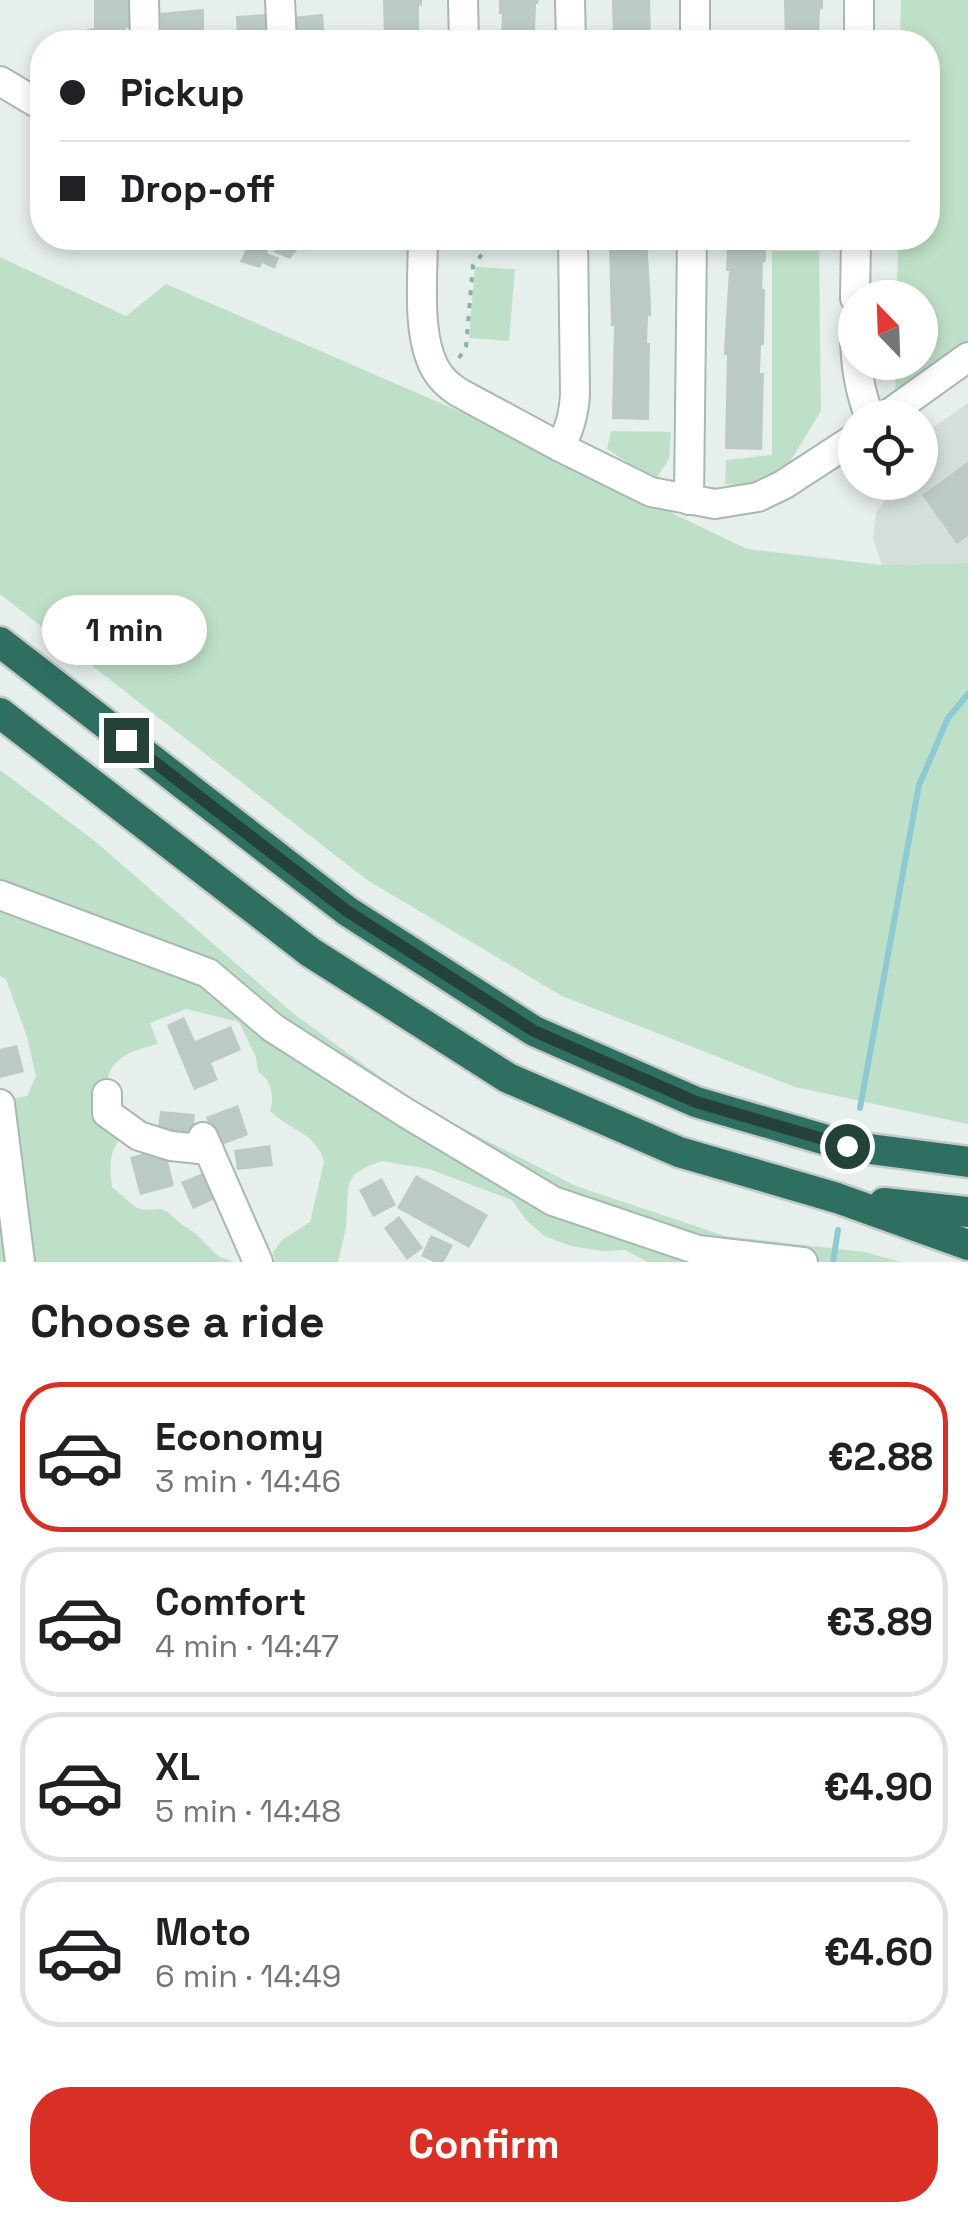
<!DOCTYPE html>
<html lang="en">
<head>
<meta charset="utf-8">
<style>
	:root { --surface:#fff; --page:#f6f6f6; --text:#202124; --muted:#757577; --line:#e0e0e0; --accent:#d93025 }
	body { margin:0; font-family:"Space Grotesk",sans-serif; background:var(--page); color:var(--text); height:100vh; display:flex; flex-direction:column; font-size:38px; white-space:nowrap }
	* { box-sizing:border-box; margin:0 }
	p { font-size:32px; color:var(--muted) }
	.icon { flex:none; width:55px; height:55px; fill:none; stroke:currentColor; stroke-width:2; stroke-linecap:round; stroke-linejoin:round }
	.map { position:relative; height:1262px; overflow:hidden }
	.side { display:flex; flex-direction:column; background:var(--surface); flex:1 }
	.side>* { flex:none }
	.top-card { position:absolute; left:30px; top:30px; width:910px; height:220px; border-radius:40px; box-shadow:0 5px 15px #0003; display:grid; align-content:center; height:220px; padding:0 30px; background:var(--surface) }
	.needle { width:65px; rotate:337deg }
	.buttons { position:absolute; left:838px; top:280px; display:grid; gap:20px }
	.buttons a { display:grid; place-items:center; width:100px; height:100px; border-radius:50%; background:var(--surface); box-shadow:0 5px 15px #0003; font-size:50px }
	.end { position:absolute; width:45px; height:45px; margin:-22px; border:12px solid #24423a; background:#fff; box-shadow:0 0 0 5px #fff }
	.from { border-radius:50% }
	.bubble { position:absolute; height:70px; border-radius:35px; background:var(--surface); box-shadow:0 5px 15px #0003; font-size:32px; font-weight:700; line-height:70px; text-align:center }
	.top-card b { display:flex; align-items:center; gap:35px; height:95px; font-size:38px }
	.top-card b+b { border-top:2px solid var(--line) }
	.top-card i { width:25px; height:25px; background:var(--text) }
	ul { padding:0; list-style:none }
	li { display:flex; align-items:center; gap:30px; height:150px; margin:0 20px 15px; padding:0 10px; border:5px solid var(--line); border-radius:40px }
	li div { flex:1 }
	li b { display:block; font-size:38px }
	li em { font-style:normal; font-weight:700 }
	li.on { border-color:var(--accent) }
	li>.icon { width:90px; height:90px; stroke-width:1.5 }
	h2 { padding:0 30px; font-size:45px; line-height:120px }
	.action { display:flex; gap:20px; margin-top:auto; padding:20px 30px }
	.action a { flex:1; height:115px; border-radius:40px; background:var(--accent); color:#fff; font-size:40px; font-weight:700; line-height:115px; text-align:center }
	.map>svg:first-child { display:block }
</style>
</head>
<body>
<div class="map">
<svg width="968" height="1262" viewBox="0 0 968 1262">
	<rect width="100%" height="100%" fill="#e6efeb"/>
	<polygon fill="#d4dfda" points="968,403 968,563 882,565 873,539 876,512 887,498 885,483 920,482 920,437"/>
	<g fill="#bfe0c8">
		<polygon points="901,0 968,0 968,345 895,399 896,363 920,362 920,298 897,297 898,238 928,238 928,42 900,42"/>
		<polygon points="772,251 819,251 821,411 788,465 749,486 725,484 726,460 772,455"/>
		<polygon points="0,257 126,316 166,284 461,412 747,549 882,565 968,563 968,1124 795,1087 562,996 367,880 0,594"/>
		<polygon points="475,267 515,269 509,341 469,338"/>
		<polygon points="611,431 671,432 669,459 657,477 628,463 607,449"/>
		<path d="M0,770L96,842L294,1014L426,1110L576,1186L725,1236L865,1252L901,1262H648L625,1250L602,1251L571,1246L544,1236L526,1220L512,1200L429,1169L382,1161L368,1166L355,1174L351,1180L348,1188L346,1228L338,1262H267L275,1260L273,1252L282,1240L310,1222L324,1162C318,1134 288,1129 270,1111C275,1097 271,1079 258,1072L256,1057L239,1022L186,1009L150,1023L158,1044C135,1050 110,1056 107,1083L126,1132C109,1148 109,1165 112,1187L137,1208L145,1210L161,1209L168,1212L181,1224L195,1233L218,1256L234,1262H0V1101L27,1096L36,1076L27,1037L6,979L0,976Z"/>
	</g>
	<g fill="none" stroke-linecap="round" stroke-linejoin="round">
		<g stroke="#8ec9d4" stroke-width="6">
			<polyline points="860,1108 919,785 948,718 968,694"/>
			<polyline points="833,1262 838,1230"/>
		</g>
	</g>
	<g fill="#bbcac4">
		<polygon points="94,0 134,0 135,28 126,28 125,34 135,34 136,42 87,42 87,29 94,28"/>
		<polygon points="383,0 422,0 422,6 419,5 419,33 422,33 421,42 384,42"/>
		<polygon points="499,0 539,0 538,4 536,4 535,32 538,32 538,42 501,42 502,14 499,14"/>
		<polygon points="612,0 650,0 651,42 613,42"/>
		<polygon points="784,0 823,0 823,9 820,9 819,37 823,37 823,42 785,42"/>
		<polygon points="204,9 204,42 161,42 160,13"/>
		<polygon points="267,14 269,42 237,42 236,16"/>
		<polygon points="323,14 325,42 293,42 292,17"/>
		<polygon points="283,238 297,238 304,241 290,259 273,252"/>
		<polygon points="609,238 647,238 651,304 651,316 648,316 647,343 650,343 649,420 612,419 614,326 611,326"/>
		<polygon points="249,242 268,249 267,253 279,258 275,269 262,263 260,268 240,262"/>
		<polygon points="727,249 766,250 766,262 763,262 762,289 765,289 764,345 761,345 760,373 764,373 762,450 725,449 727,355 724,355 725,333 729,271 726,271"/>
		<polygon points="968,462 968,536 957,544 922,495"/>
		<polygon points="184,1017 195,1041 231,1026 241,1050 211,1063 218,1080 194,1090 167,1025"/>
		<polygon points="17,1045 24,1072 0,1078 0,1049"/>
		<polygon points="238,1105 248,1135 217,1147 206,1117"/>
		<polygon points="160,1111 195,1114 192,1142 157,1139"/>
		<polygon points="270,1145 273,1166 237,1170 234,1150"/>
		<polygon points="165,1148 174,1186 140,1195 130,1157"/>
		<polygon points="206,1172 217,1198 193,1209 181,1182"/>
		<polygon points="416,1175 488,1215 469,1248 397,1208"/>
		<polygon points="382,1178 396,1205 373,1217 359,1190"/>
		<polygon points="399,1216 423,1248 407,1260 384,1228"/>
		<polygon points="431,1235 453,1245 444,1262 434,1262 421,1256"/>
	</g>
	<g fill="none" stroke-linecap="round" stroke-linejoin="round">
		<defs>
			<g id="minor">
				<polyline points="144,0 145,42"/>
				<polyline points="280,0 282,42"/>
				<polyline points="463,0 464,42"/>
				<polyline points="570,0 571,42"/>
				<polyline points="695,42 695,0"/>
				<polyline points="859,42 859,0"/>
				<polyline points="0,81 42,106"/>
				<path d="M423,238C423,276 416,336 436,370C441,379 449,386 458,392L560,447L651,492L715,504L758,497L783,485L855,438"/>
				<polyline points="855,298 856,238"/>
				<path d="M855,334C855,364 859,390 870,418"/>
				<polyline points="883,418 968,357"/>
				<path d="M560,447C570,429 574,414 575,394L573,238"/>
				<polyline points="689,500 692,238"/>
				<polyline points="0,895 208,973 273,1028 406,1113 553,1201 698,1250 803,1262"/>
				<polyline points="107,1094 107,1113 139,1136 171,1146 209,1150"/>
				<polyline points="0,1104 20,1262"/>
				<polyline points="203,1137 258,1262"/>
			</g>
			<g id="highway">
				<polyline points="0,642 347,911 534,1031 696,1102 847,1146 968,1162"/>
				<polyline points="0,713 310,952 508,1078 679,1152 837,1198 968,1245"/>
				<polyline points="884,1203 968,1212"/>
			</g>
		</defs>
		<use href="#minor" stroke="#a8b8b2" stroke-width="32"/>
		<use href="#highway" stroke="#c2cac8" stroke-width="35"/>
		<g stroke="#86b3a5" stroke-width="4" stroke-dasharray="5 8" stroke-linecap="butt">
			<polyline points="723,238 723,245 821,247 832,249"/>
			<polyline points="459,358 466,347 473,265 496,238"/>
		</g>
		<use href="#minor" stroke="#fff" stroke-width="28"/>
		<use href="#highway" stroke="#2f6f62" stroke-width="30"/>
	</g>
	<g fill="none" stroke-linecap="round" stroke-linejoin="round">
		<polyline stroke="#24423a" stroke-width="12" points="126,740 347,911 534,1031 696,1102 847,1146"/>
	</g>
</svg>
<div class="buttons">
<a><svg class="needle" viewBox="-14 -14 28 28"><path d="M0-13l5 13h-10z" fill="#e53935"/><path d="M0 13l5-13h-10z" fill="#757577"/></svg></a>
<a><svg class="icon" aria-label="locate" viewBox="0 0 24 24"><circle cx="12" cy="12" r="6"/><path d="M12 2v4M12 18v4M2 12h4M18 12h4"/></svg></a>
</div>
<i class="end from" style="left:847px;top:1146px"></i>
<i class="end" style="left:126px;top:740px"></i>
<div class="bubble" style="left:42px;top:595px;width:165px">1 min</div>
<div class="top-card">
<b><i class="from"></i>Pickup</b>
<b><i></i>Drop-off</b>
</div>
</div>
<section class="side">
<h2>Choose a ride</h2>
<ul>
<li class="on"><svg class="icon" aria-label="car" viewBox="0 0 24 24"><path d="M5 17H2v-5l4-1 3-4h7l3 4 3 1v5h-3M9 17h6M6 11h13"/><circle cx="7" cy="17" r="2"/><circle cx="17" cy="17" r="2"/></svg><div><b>Economy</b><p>3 min · 14:46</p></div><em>€2.88</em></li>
<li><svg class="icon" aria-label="car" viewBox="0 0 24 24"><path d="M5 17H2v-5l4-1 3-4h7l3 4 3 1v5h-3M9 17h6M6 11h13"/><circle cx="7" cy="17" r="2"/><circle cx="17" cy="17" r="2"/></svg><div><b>Comfort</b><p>4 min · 14:47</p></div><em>€3.89</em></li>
<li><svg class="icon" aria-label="car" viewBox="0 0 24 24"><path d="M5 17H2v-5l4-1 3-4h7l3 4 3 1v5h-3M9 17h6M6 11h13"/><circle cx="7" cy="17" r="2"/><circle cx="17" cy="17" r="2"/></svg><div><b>XL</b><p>5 min · 14:48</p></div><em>€4.90</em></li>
<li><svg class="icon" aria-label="car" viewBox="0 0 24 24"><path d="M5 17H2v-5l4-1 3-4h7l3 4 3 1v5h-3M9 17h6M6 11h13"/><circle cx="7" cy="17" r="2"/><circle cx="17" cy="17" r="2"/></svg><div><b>Moto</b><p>6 min · 14:49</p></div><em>€4.60</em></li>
</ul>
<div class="action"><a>Confirm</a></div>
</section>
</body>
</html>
